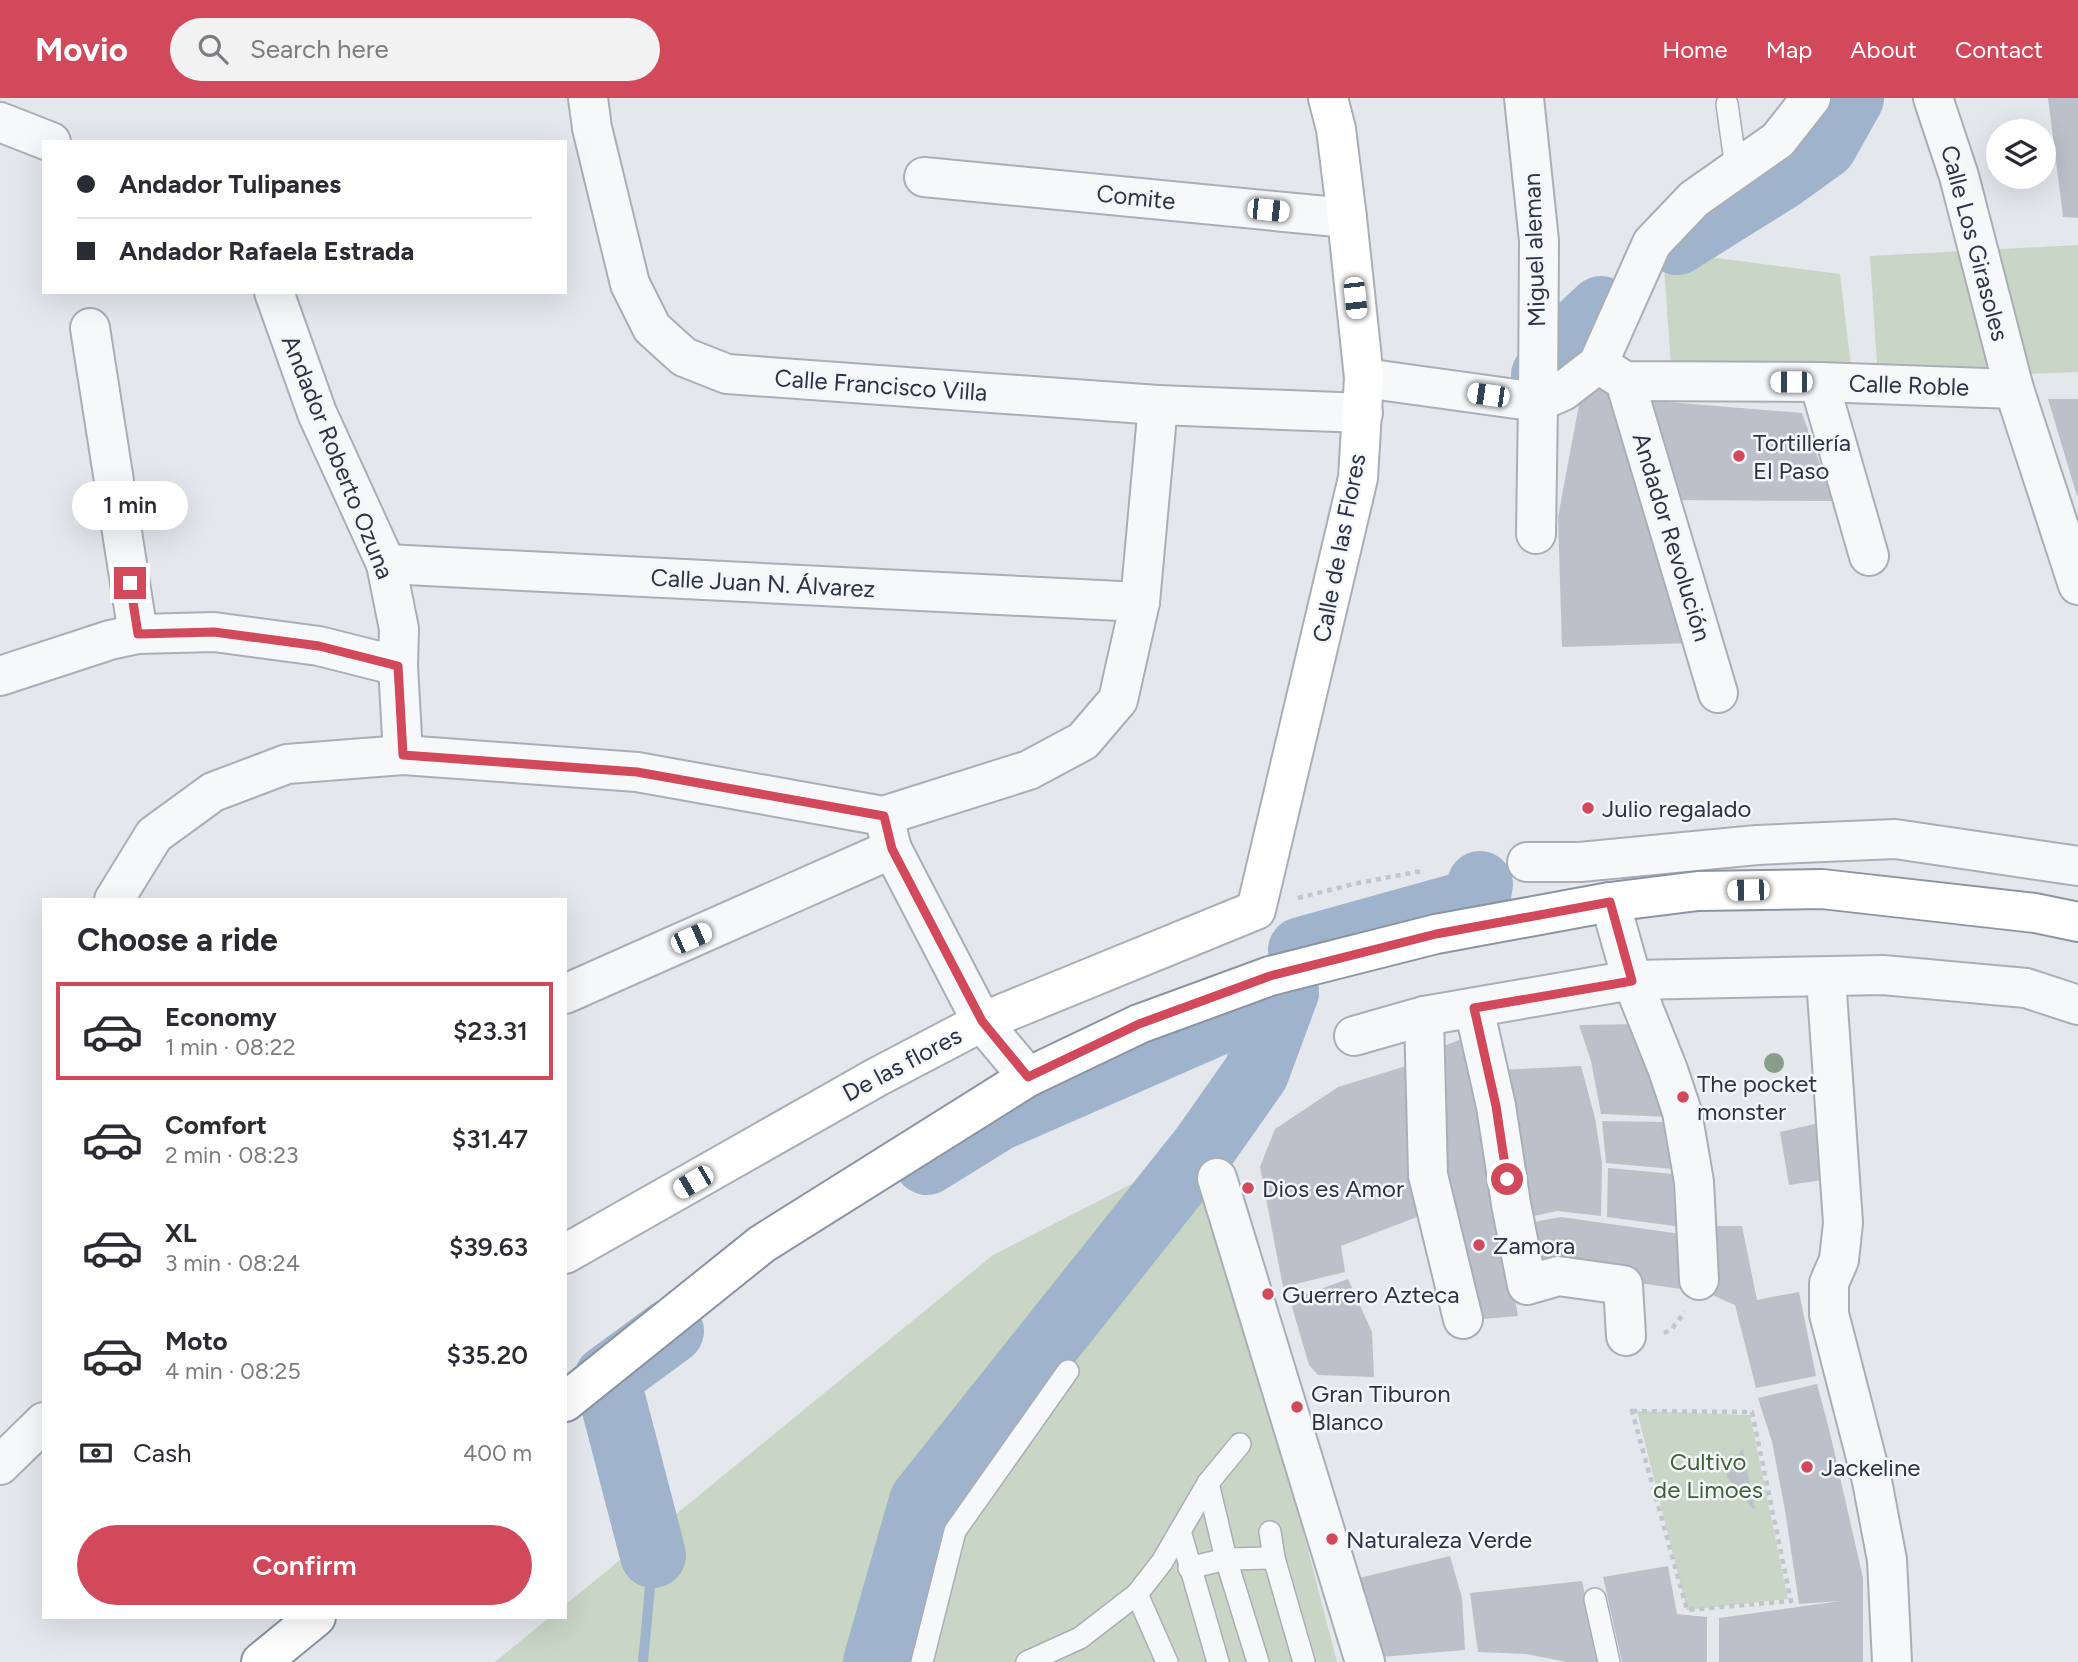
<!DOCTYPE html>
<html lang="en">
<head>
<meta charset="utf-8">
<style>
	:root { --surface:#fff; --page:#f2f2f3; --text:#2b2b33; --muted:#7c7c81; --line:#e1e1e2; --accent:#d1495b }
	body { margin:0; font-family:Figtree,sans-serif; background:var(--page); color:var(--text); height:100vh; display:flex; flex-direction:column; font-size:26px; white-space:nowrap }
	* { box-sizing:border-box; margin:0 }
	p { font-size:23px; color:var(--muted) }
	.icon { flex:none; width:38px; height:38px; fill:none; stroke:currentColor; stroke-width:2; stroke-linecap:round; stroke-linejoin:round }
	.map { position:relative; flex:1; overflow:hidden }
	.details { position:absolute; left:42px; top:800px; width:525px; height:721px; display:flex; flex-direction:column; background:var(--surface); border-radius:0px; box-shadow:0 7px 28px #0002 }
	.details>* { flex:none }
	.banner { position:absolute; left:42px; top:42px; width:525px; height:154px; border-radius:0px; box-shadow:0 7px 28px #0002; display:grid; align-content:center; height:154px; padding:0 35px; background:var(--surface) }
	.buttons { position:absolute; left:1986px; top:21px; display:grid; gap:14px }
	.buttons a { display:grid; place-items:center; width:70px; height:70px; border-radius:50%; background:var(--surface); box-shadow:0 7px 28px #0002; font-size:35px }
	.end { position:absolute; width:32px; height:32px; margin:-16px; border:9px solid #d1495b; background:#fff; box-shadow:0 0 0 4px #fff }
	.from { border-radius:50% }
	.bubble { position:absolute; height:49px; border-radius:24px; background:var(--surface); box-shadow:0 7px 28px #0002; font-size:23px; font-weight:600; line-height:49px; text-align:center }
	.car { position:absolute; width:21px; height:42px; margin:-21px -10px; border-radius:9px; box-shadow:0 0 5px 2px #0007; background:linear-gradient(#fff 24%,#345 0 40%,#fff 0 76%,#345 0 86%,#fff 0) }
	.banner b { display:flex; align-items:center; gap:24px; height:66px; font-size:26px }
	.banner b+b { border-top:2px solid var(--line) }
	.banner i { width:18px; height:18px; background:var(--text) }
	ul { padding:0; list-style:none }
	li { display:flex; align-items:center; gap:21px; height:98px; margin:0 14px 10px; padding:0 21px; border:4px solid transparent; border-radius:0px }
	li div { flex:1 }
	li b { display:block; font-size:26px }
	li em { font-style:normal; font-weight:600 }
	li.on { border-color:var(--accent) }
	li>.icon { width:63px; height:63px; stroke-width:1.5 }
	h2 { padding:0 35px; font-size:32px; line-height:84px }
	.pay { display:flex; align-items:center; gap:18px; height:77px; padding:0 35px; font-size:26px }
	.pay p { margin-inline-start:auto }
	.button { display:flex; gap:14px; margin-top:auto; padding:14px 35px }
	.button a { flex:1; height:80px; border-radius:42px; background:var(--accent); color:#fff; font-size:28px; font-weight:600; line-height:80px; text-align:center }
	header { display:flex; align-items:center; gap:42px; box-sizing:border-box; height:98px; padding:0 35px; background:var(--accent); color:#fff }
	header strong { font-size:33px }
	nav { display:flex; gap:38px; margin-inline-start:auto; font-size:24px }
	.search { width:490px; height:63px; background:var(--page); display:flex; align-items:center; gap:18px; box-sizing:border-box; padding:0 24px; border-radius:38px; color:var(--muted); font-size:26px }
	.map>svg:first-child { display:block }
</style>
</head>
<body>
<header>
<strong>Movio</strong>
<div class="search"><svg class="icon" aria-label="search" viewBox="0 0 24 24"><circle cx="10" cy="10" r="6"/><path d="M15 15l6 6"/></svg>Search here</div>
<nav><a>Home</a><a>Map</a><a>About</a><a>Contact</a></nav>
</header>
<div class="map">
<svg width="2078" height="1564" viewBox="0 0 2078 1564">
	<rect width="100%" height="100%" fill="#e4e7ec"/>
	<g fill="#c9d6c5">
		<polygon points="2078,147 2078,274 1878,282 1870,158"/>
		<polygon points="1663,153 1840,176 1852,277 1671,268"/>
		<polygon points="1204,1049 1337,1564 495,1564 550,1519 565,1519 565,1507 993,1157"/>
		<polygon points="1637,1313 1750,1317 1788,1501 1687,1512"/>
	</g>
	<g fill="none" stroke-linecap="round" stroke-linejoin="round">
		<polyline stroke="#9fb4cc" stroke-width="10" points="643,1564 653,1457"/>
		<g stroke="#9fb4cc" stroke-width="66">
			<polyline points="1677,144 1781,79 1824,48 1851,0"/>
			<polyline points="1544,277 1582,229 1601,211"/>
			<polyline points="1301,852 1477,803 1480,786"/>
			<polyline points="927,1064 998,1020 1286,894"/>
			<polyline points="653,1457 607,1280 671,1233"/>
			<polyline points="876,1564 922,1403 1204,1049 1256,975 1286,894"/>
		</g>
	</g>
	<g fill="#bbc0ca">
		<polygon points="2048,0 2078,0 2078,120 2063,119"/>
		<polygon points="1593,288 1608,291 1691,545 1562,549 1558,419 1579,307"/>
		<polygon points="2048,301 2078,301 2078,397 2077,398"/>
		<polygon points="1643,302 1802,315 1833,403 1676,402"/>
		<polygon points="1644,926 1670,1019 1601,1016 1591,963 1579,927"/>
		<polygon points="1474,936 1482,1016 1518,1218 1471,1222 1436,1076 1439,950"/>
		<polygon points="1416,965 1425,1116 1341,1148 1345,1174 1283,1189 1260,1069 1275,1031 1338,989"/>
		<polygon points="1581,968 1595,1020 1602,1065 1601,1118 1557,1113 1521,1121 1498,972"/>
		<polygon points="1602,1023 1671,1024 1684,1072 1606,1065"/>
		<polygon points="1815,1026 1823,1082 1789,1087 1780,1034"/>
		<polygon points="1608,1070 1685,1077 1689,1130 1607,1119"/>
		<polygon points="1561,1119 1688,1137 1688,1192 1625,1183 1533,1179 1523,1126"/>
		<polygon points="1713,1128 1742,1128 1757,1202 1799,1194 1816,1278 1756,1290 1735,1207 1710,1196"/>
		<polygon points="1348,1181 1372,1234 1374,1279 1318,1277 1309,1267 1290,1202"/>
		<polygon points="1817,1286 1830,1335 1863,1480 1863,1564 1719,1564 1719,1520 1840,1503 1799,1506 1785,1412 1772,1344 1758,1300"/>
		<polygon points="1743,1351 1755,1411 1752,1410 1726,1378 1731,1365"/>
		<polygon points="1450,1458 1462,1500 1465,1552 1381,1559 1359,1480"/>
		<polygon points="1668,1468 1677,1516 1707,1519 1707,1564 1622,1564 1603,1479"/>
		<polygon points="1582,1483 1600,1564 1567,1564 1526,1556 1478,1554 1470,1495"/>
	</g>
	<g fill="none" stroke-linecap="round" stroke-linejoin="round">
		<defs>
			<g id="lane">
				<polyline points="1727,6 1736,70"/>
				<polyline points="1208,1385 1226,1461 1258,1564"/>
				<polyline points="1180,1433 1218,1564"/>
				<polyline points="1270,1434 1274,1460 1304,1564"/>
				<polyline points="1189,1470 1226,1461 1274,1460"/>
				<polyline points="1137,1496 1167,1564"/>
				<polyline points="1595,1501 1609,1564"/>
				<polyline points="922,1564 955,1433 1068,1273"/>
				<polyline points="1027,1564 1080,1540 1137,1496 1162,1464 1208,1385 1240,1346"/>
			</g>
			<g id="street">
				<polyline points="588,0 592,30 630,186 652,230 684,259 727,276 1158,307 1363,315"/>
				<polyline points="1933,0 1959,78 2014,291 2078,487"/>
				<polyline points="0,24 51,44"/>
				<polyline points="924,79 1347,120"/>
				<polyline points="274,194 317,315 386,466 399,531 398,568 403,657"/>
				<polyline points="90,230 138,536"/>
				<polyline points="1598,266 1625,283 1819,284 2014,291"/>
				<polyline points="1364,280 1538,304 1539,143 1524,0"/>
				<polyline points="1625,283 1718,595"/>
				<polyline points="1819,284 1869,458"/>
				<polyline points="1536,436 1538,304 1563,293 1598,266 1652,145 1694,101 1778,42 1811,0"/>
				<polyline points="386,466 1140,504"/>
				<polyline points="0,578 110,542 138,536 214,534 319,548 398,568"/>
				<polyline points="886,727 892,751 982,924 1028,979"/>
				<polyline points="1527,764 1580,764 1757,747 1895,741 2078,768"/>
				<polyline points="114,802 154,737 213,694 287,666 403,657 637,674 883,718 1029,672 1083,643 1118,602 1140,504 1158,307"/>
				<polyline points="1610,804 1632,882 1668,972 1682,1014 1694,1084 1699,1182"/>
				<polyline points="1826,880 1843,1125 1839,1162 1829,1185 1829,1216 1872,1383 1887,1462 1892,1564"/>
				<polyline points="565,896 892,751"/>
				<polyline points="1474,910 1496,1008 1511,1106 1527,1187 1558,1178 1623,1187 1626,1238"/>
				<polyline points="1424,918 1428,1077 1463,1221"/>
				<polyline points="1354,938 1424,918 1632,882 1883,877 2026,890 2078,907"/>
				<polyline points="1217,1080 1365,1564"/>
				<polyline points="0,1367 44,1324"/>
			</g>
			<polyline id="secondary" points="565,1156 877,979 982,924 1256,812 1358,380 1364,280 1347,120 1336,31 1328,0"/>
			<g id="highway">
				<polyline points="565,1304 762,1146 1028,979 1139,926 1270,878 1436,836 1610,804 1698,793 1822,791 2035,815 2078,824"/>
				<polyline points="261,1564 316,1519"/>
			</g>
		</defs>
		<use href="#lane" stroke="#a9aeb7" stroke-width="24"/>
		<use href="#street" stroke="#a9aeb7" stroke-width="42"/>
		<use href="#secondary" stroke="#a9aeb7" stroke-width="42"/>
		<use href="#highway" stroke="#8b94a3" stroke-width="42"/>
		<g stroke="#c2c5cb" stroke-width="4.5" stroke-dasharray="5 5" stroke-linecap="butt">
			<polyline points="1298,800 1358,785 1422,773"/>
			<polyline points="1664,1235 1671,1232 1685,1214"/>
			<polygon points="1632,1313 1752,1314 1791,1503 1687,1512"/>
		</g>
		<use href="#lane" stroke="#f7f8fa" stroke-width="21"/>
		<use href="#street" stroke="#f7f8fa" stroke-width="38"/>
		<use href="#secondary" stroke="#fff" stroke-width="38"/>
		<use href="#highway" stroke="#fff" stroke-width="38"/>
	</g>
	<circle fill="#899d89" cx="1774" cy="965" r="10"/>
	<g fill="none" stroke-linecap="round" stroke-linejoin="round">
		<polyline stroke="#d1495b" stroke-width="9" points="130,485 138,536 214,534 319,548 398,568 403,657 637,674 884,718 892,751 982,923 1028,979 1139,926 1270,878 1436,836 1610,804 1632,883 1474,910 1496,1008 1507,1081"/>
	</g>
	<g fill="#d1495b" stroke="#f4f6f9" stroke-width="2.5">
		<circle cx="1739" cy="358" r="7"/>
		<circle cx="1588" cy="710" r="7"/>
		<circle cx="1683" cy="999" r="7"/>
		<circle cx="1248" cy="1090" r="7"/>
		<circle cx="1479" cy="1147" r="7"/>
		<circle cx="1268" cy="1196" r="7"/>
		<circle cx="1297" cy="1309" r="7"/>
		<circle cx="1807" cy="1369" r="7"/>
		<circle cx="1332" cy="1441" r="7"/>
	</g>
	<g text-anchor="middle" dominant-baseline="central" stroke-width="5" stroke-linejoin="round" paint-order="stroke">
		<g font-size="24" fill="#2b3445" stroke="#f4f6f9">
			<text transform="translate(1136 99) rotate(6)">Comite</text>
			<text transform="translate(1975 145) rotate(75)">Calle Los Girasoles</text>
			<text transform="translate(1534 152) rotate(-92)">Miguel aleman</text>
			<text transform="translate(881 287) rotate(4)">Calle Francisco Villa</text>
			<text transform="translate(1909 287) rotate(2)">Calle Roble</text>
			<text transform="translate(338 359) rotate(68)">Andador Roberto Ozuna</text>
			<text transform="translate(1672 439) rotate(73)">Andador Revolución</text>
			<text transform="translate(1339 450) rotate(-79)">Calle de las Flores</text>
			<text transform="translate(763 485) rotate(3)">Calle Juan N. Álvarez</text>
			<text transform="translate(902 966) rotate(-28)">De las flores</text>
		</g>
		<g font-size="24" fill="#2b3445" stroke="#f4f6f9" text-anchor="start">
			<text x="1753" y="344">Tortillería<tspan x="1753" dy="28">El Paso</tspan></text>
			<text x="1602" y="710">Julio regalado</text>
			<text x="1697" y="985">The pocket<tspan x="1697" dy="28">monster</tspan></text>
			<text x="1262" y="1090">Dios es Amor</text>
			<text x="1493" y="1147">Zamora</text>
			<text x="1282" y="1196">Guerrero Azteca</text>
			<text x="1311" y="1295">Gran Tiburon<tspan x="1311" dy="28">Blanco</tspan></text>
			<text x="1821" y="1369">Jackeline</text>
			<text x="1346" y="1441">Naturaleza Verde</text>
		</g>
		<g font-size="24" fill="#3f6138" stroke="#f4f6f9">
			<text x="1708" y="1363">Cultivo<tspan x="1708" dy="28">de Limoes</tspan></text>
		</g>
	</g>
</svg>
<div class="buttons">
<a><svg class="icon" aria-label="layers" viewBox="0 0 24 24"><path d="M12 4l9 5-9 5-9-5zM3 14l9 5 9-5"/></svg></a>
</div>
<i class="end from" style="left:1507px;top:1081px"></i>
<i class="end" style="left:130px;top:485px"></i>
<div class="bubble" style="left:72px;top:383px;width:116px">1 min</div>
<i class="car" style="left:1268px;top:112px;rotate:96deg"></i>
<i class="car" style="left:1355px;top:200px;rotate:174deg"></i>
<i class="car" style="left:1791px;top:284px;rotate:270deg"></i>
<i class="car" style="left:1488px;top:297px;rotate:278deg"></i>
<i class="car" style="left:1748px;top:792px;rotate:269deg"></i>
<i class="car" style="left:691px;top:840px;rotate:66deg"></i>
<i class="car" style="left:693px;top:1084px;rotate:240deg"></i>
<div class="banner">
<b><i class="from"></i>Andador Tulipanes</b>
<b><i></i>Andador Rafaela Estrada</b>
</div>
<section class="details">
<h2>Choose a ride</h2>
<ul>
<li class="on"><svg class="icon" aria-label="car" viewBox="0 0 24 24"><path d="M5 17H2v-5l4-1 3-4h7l3 4 3 1v5h-3M9 17h6M6 11h13"/><circle cx="7" cy="17" r="2"/><circle cx="17" cy="17" r="2"/></svg><div><b>Economy</b><p>1 min · 08:22</p></div><em>$23.31</em></li>
<li><svg class="icon" aria-label="car" viewBox="0 0 24 24"><path d="M5 17H2v-5l4-1 3-4h7l3 4 3 1v5h-3M9 17h6M6 11h13"/><circle cx="7" cy="17" r="2"/><circle cx="17" cy="17" r="2"/></svg><div><b>Comfort</b><p>2 min · 08:23</p></div><em>$31.47</em></li>
<li><svg class="icon" aria-label="car" viewBox="0 0 24 24"><path d="M5 17H2v-5l4-1 3-4h7l3 4 3 1v5h-3M9 17h6M6 11h13"/><circle cx="7" cy="17" r="2"/><circle cx="17" cy="17" r="2"/></svg><div><b>XL</b><p>3 min · 08:24</p></div><em>$39.63</em></li>
<li><svg class="icon" aria-label="car" viewBox="0 0 24 24"><path d="M5 17H2v-5l4-1 3-4h7l3 4 3 1v5h-3M9 17h6M6 11h13"/><circle cx="7" cy="17" r="2"/><circle cx="17" cy="17" r="2"/></svg><div><b>Moto</b><p>4 min · 08:25</p></div><em>$35.20</em></li>
</ul>
<div class="pay"><svg class="icon" aria-label="cash" viewBox="0 0 24 24"><path d="M3 7h18v10H3z"/><circle cx="12" cy="12" r="2"/></svg>Cash<p>400 m</p></div>
<div class="button"><a>Confirm</a></div>
</section>
</div>
</body>
</html>
